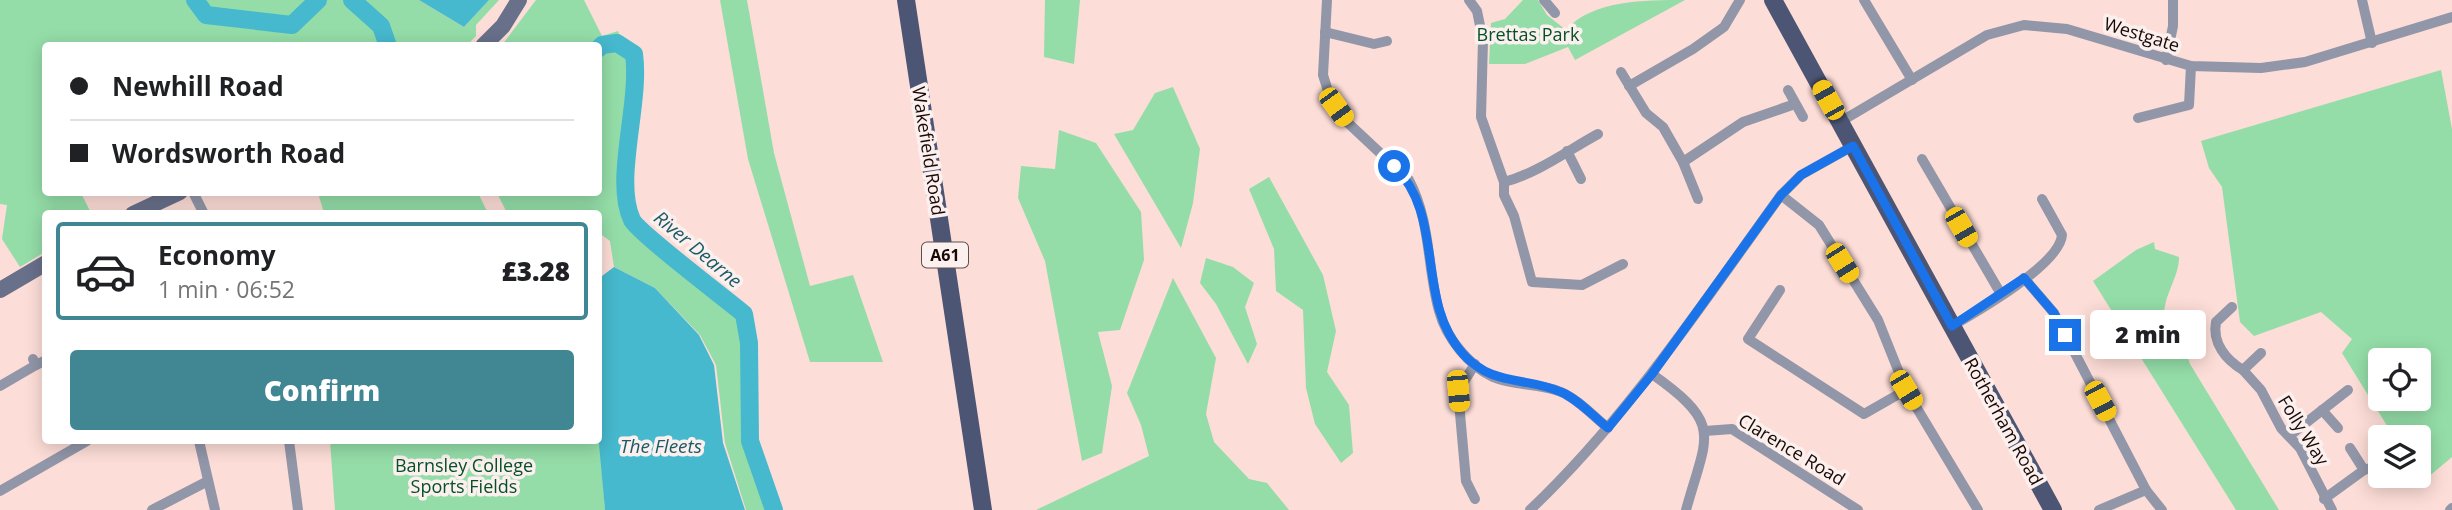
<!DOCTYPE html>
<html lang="en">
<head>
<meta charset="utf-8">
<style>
	:root { --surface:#fff; --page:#f6f6f6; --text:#202124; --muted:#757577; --line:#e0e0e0; --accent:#418693 }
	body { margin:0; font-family:"Open Sans",sans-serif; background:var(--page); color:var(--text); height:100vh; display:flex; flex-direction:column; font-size:26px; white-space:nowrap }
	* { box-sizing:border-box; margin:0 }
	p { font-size:23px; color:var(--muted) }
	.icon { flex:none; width:38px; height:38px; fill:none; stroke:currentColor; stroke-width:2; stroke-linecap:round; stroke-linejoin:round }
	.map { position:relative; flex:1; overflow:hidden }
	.details { position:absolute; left:42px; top:210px; width:560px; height:234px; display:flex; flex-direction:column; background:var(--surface); border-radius:7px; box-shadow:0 4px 18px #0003 }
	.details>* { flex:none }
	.top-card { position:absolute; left:42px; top:42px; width:560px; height:154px; border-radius:7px; box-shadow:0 4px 18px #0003; display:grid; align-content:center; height:154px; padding:0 28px; background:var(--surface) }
	.controls { position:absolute; left:2368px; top:348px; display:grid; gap:14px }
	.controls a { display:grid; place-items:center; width:63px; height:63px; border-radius:7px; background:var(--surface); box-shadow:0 4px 18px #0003; font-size:35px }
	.end { position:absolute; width:32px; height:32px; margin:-16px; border:9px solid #1a73e8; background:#fff; box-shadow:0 0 0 4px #fff }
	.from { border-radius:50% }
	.bubble { position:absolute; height:49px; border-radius:7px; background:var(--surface); box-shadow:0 4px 18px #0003; font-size:23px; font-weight:800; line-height:49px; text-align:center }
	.car { position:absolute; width:21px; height:42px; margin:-21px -10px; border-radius:9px; box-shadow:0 0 5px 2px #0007; background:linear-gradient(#f5c518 24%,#345 0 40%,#f5c518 0 76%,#345 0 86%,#f5c518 0) }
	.top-card b { display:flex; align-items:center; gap:24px; height:66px; font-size:26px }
	.top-card b+b { border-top:2px solid var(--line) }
	.top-card i { width:18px; height:18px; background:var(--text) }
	ul { padding:12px 0 0; list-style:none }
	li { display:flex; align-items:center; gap:21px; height:98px; margin:0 14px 10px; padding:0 14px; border:4px solid transparent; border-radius:7px }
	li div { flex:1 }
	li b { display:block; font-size:26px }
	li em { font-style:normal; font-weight:800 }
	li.selected { border-color:var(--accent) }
	li>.icon { width:63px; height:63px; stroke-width:1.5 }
	.button { display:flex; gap:14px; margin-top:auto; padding:14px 28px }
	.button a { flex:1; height:80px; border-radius:7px; background:var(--accent); color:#fff; font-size:28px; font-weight:800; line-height:80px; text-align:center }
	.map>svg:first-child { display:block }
</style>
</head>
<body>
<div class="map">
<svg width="2452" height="510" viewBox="0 0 2452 510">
	<rect width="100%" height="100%" fill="#fdddd7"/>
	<g fill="#94dda8" fill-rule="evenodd">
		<polygon points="0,0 419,0 464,27 489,0 499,0 476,25 476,36 467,45 46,46 46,192 81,193 91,213 46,214 45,252 20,267 2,239 7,205 0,204"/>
		<polygon points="536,0 584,0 602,36 618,31 631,67 627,223 744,314 749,343 750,441 778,510 746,510 725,443 716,365 700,335 655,288 614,267 610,241 599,233 598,214 507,213 497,193 598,192 598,46 502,45"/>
		<polygon points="720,0 747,0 774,153 810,286 853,275 883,362 810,362 748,159"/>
		<polygon points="1045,0 1080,0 1074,64 1044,57"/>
		<path d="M1523,0H1538L1547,15L1566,30C1592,0 1645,0 1685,0L1575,60L1568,47L1525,64H1489L1491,23L1505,19Z"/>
		<path d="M2441,70L2452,129V457L2421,483L2417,476L2418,438L2394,437L2342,353L2352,339L2321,312L2254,336L2240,322L2222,187L2209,168L2201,141ZM2380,360H2418V399H2380Z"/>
		<polygon points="1173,87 1200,149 1193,203 1181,248 1114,134 1133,130 1155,93"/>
		<polygon points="1059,130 1096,143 1141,212 1144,260 1120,330 1098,332 1112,386 1102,453 1082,461 1045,261 1018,198 1021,166 1055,169"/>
		<polygon points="1269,177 1323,275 1336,331 1327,372 1349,405 1353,453 1341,463 1315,424 1306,388 1303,310 1276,291 1274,249 1249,189"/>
		<polygon points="318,193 478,193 488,213 324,213"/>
		<path d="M2154,242L2155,249L2179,257C2179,280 2160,299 2165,322C2170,340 2185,344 2190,364L2279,510H2236L2093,281L2136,250Z"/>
		<polygon points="1206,258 1233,267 1254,283 1245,307 1257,344 1248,364 1216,304 1200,283"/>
		<polygon points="1173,278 1216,358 1206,414 1214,442 1249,479 1267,483 1289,510 1036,510 1149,456 1141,425 1127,393"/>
		<polygon points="599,433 605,510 335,510 330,441 598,441"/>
	</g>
	<g fill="#46b9ce">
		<polygon points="419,0 489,0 464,27"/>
		<polygon points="614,267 655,288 699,335 714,365 723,443 745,510 605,510 598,433 598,279"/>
	</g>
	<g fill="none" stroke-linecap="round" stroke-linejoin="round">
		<g stroke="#46b9ce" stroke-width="18">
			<polyline points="195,0 206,15 292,25 318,0"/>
			<polyline points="352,0 381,26 388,46"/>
			<path d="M598,49L602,45L617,43L634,54C641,103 613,180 632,220C639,233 726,299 744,314L749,343L750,441L774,510"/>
		</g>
		<g stroke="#9196a8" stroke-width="10">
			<path d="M1327,0L1323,75L1328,91L1347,122L1409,180C1431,221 1427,268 1439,311C1446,337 1468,365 1493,377C1513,386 1540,383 1561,392C1578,399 1594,417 1608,428"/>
			<polyline points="1469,0 1477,11 1483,40 1481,117 1504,182 1504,195 1514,216 1532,282 1582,285 1623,264"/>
			<polyline points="1544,0 1555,13"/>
			<polyline points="1864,0 1912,80"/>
			<polyline points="2362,0 2372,43"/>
			<polyline points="1325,32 1374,44 1387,41"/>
			<polyline points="2166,60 2173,26 2173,0"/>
			<polyline points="1621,72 1646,113 1663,127 1683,162 1698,199"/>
			<polyline points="1629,86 1693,49 1724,27 1740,0"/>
			<polyline points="1788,90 1803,117"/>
			<polyline points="2138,118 2189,105 2191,66"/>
			<polyline points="1840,122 1987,35 2024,25 2067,29 2191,66 2261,68 2305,62 2452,17"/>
			<polyline points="1567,151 1581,179"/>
			<polyline points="1922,159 2001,294"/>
			<polyline points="1683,162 1743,122 1795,104"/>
			<path d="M1504,182C1538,173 1567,151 1598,134"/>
			<polyline points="193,192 204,214"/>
			<polyline points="1781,195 1819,225 1878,320 1906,390 1978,510"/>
			<polyline points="2024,278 2054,313 2146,490 2162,510"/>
			<polyline points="1780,290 1748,339 1864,414 1906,390"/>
			<path d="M2232,307L2216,322C2212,343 2226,360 2243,370"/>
			<path d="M1952,326C1978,311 2060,264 2062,235L2042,199"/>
			<polyline points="2261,353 2243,370 2261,390 2281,428 2300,448 2332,510"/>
			<polyline points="33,359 36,365 46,360"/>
			<path d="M1652,374C1724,425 1707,434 1686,510"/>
			<polyline points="0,386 36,365"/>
			<polyline points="2322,410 2338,428"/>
			<polyline points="1705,431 1732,429 1858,510"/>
			<polyline points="2289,436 2348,390"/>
			<polyline points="199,441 215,510"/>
			<polyline points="289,441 298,510"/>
			<polyline points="2350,448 2364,470"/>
			<polyline points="0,491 87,441"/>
			<polyline points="1475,499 1466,481 1458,391 1475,364"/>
			<polyline points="2324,499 2364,470 2380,465"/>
			<polyline points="152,510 208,481"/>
			<path d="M1530,510C1628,417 1702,304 1781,195L1801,175L1853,146"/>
			<polyline points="2099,510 2146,490"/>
			<polyline points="2450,510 2452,508"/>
		</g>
		<g stroke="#68708a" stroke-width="16">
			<polyline points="483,46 503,26 519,0"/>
			<polyline points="133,214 180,192"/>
			<polyline points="0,290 46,263"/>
		</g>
		<g stroke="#4c5574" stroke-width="18">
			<polyline points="906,0 983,510"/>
			<polyline points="1773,0 2053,510"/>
		</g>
	</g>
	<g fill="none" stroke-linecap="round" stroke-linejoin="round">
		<path stroke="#1a73e8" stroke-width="9" d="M1394,166C1446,216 1415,301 1463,354C1493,387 1525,376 1561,392C1578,399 1594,417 1608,428L1652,374L1781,195L1801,175L1853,146L1952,326L2024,278L2054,313L2065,335"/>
	</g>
	<g text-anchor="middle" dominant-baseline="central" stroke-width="7" stroke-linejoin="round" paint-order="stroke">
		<rect fill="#fbf0ee" stroke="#5c4e4c" stroke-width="2" x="922" y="242.5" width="46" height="25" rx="5"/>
		<g font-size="16" font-weight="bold" fill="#180806">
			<text x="945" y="255">A61</text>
		</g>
		<g font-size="18" fill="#055127" stroke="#fbf0ee">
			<text x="1528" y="34">Brettas Park</text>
			<text x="464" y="465">Barnsley College<tspan x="464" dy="21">Sports Fields</tspan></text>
		</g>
		<g font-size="18" fill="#180806" stroke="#fbf0ee">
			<text transform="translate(2142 34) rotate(17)">Westgate</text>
			<text transform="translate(929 151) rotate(81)">Wakefield Road</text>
			<text transform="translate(2004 421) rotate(61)">Rotherham Road</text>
			<text transform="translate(2304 430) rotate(58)">Folly Way</text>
			<text transform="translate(1792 449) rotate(31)">Clarence Road</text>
		</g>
		<g font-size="19" font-style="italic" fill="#1b5a66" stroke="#fbf0ee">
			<text transform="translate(698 249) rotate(40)">River Dearne</text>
			<text x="661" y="446">The Fleets</text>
		</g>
	</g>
</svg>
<div class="controls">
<a><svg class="icon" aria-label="locate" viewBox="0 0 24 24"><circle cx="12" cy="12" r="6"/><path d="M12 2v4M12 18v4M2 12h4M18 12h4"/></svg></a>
<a><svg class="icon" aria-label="layers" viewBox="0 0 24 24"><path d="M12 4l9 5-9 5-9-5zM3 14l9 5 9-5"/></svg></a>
</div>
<i class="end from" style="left:1394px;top:166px"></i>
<i class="end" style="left:2065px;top:335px"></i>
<div class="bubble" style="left:2090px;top:310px;width:116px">2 min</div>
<i class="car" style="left:1828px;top:100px;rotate:331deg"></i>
<i class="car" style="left:1336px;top:107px;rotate:144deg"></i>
<i class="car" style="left:1961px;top:227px;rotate:150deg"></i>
<i class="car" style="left:1842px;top:263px;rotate:148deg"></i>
<i class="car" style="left:1906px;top:390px;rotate:149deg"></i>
<i class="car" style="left:1458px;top:391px;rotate:175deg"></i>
<i class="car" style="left:2100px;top:401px;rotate:152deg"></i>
<div class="top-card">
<b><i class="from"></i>Newhill Road</b>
<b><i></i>Wordsworth Road</b>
</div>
<section class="details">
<ul>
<li class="selected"><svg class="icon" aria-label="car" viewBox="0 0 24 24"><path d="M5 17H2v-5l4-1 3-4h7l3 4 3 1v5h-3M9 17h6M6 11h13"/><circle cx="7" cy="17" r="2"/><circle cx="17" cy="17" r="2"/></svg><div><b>Economy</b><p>1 min · 06:52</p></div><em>£3.28</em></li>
</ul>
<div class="button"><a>Confirm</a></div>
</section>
</div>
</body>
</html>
